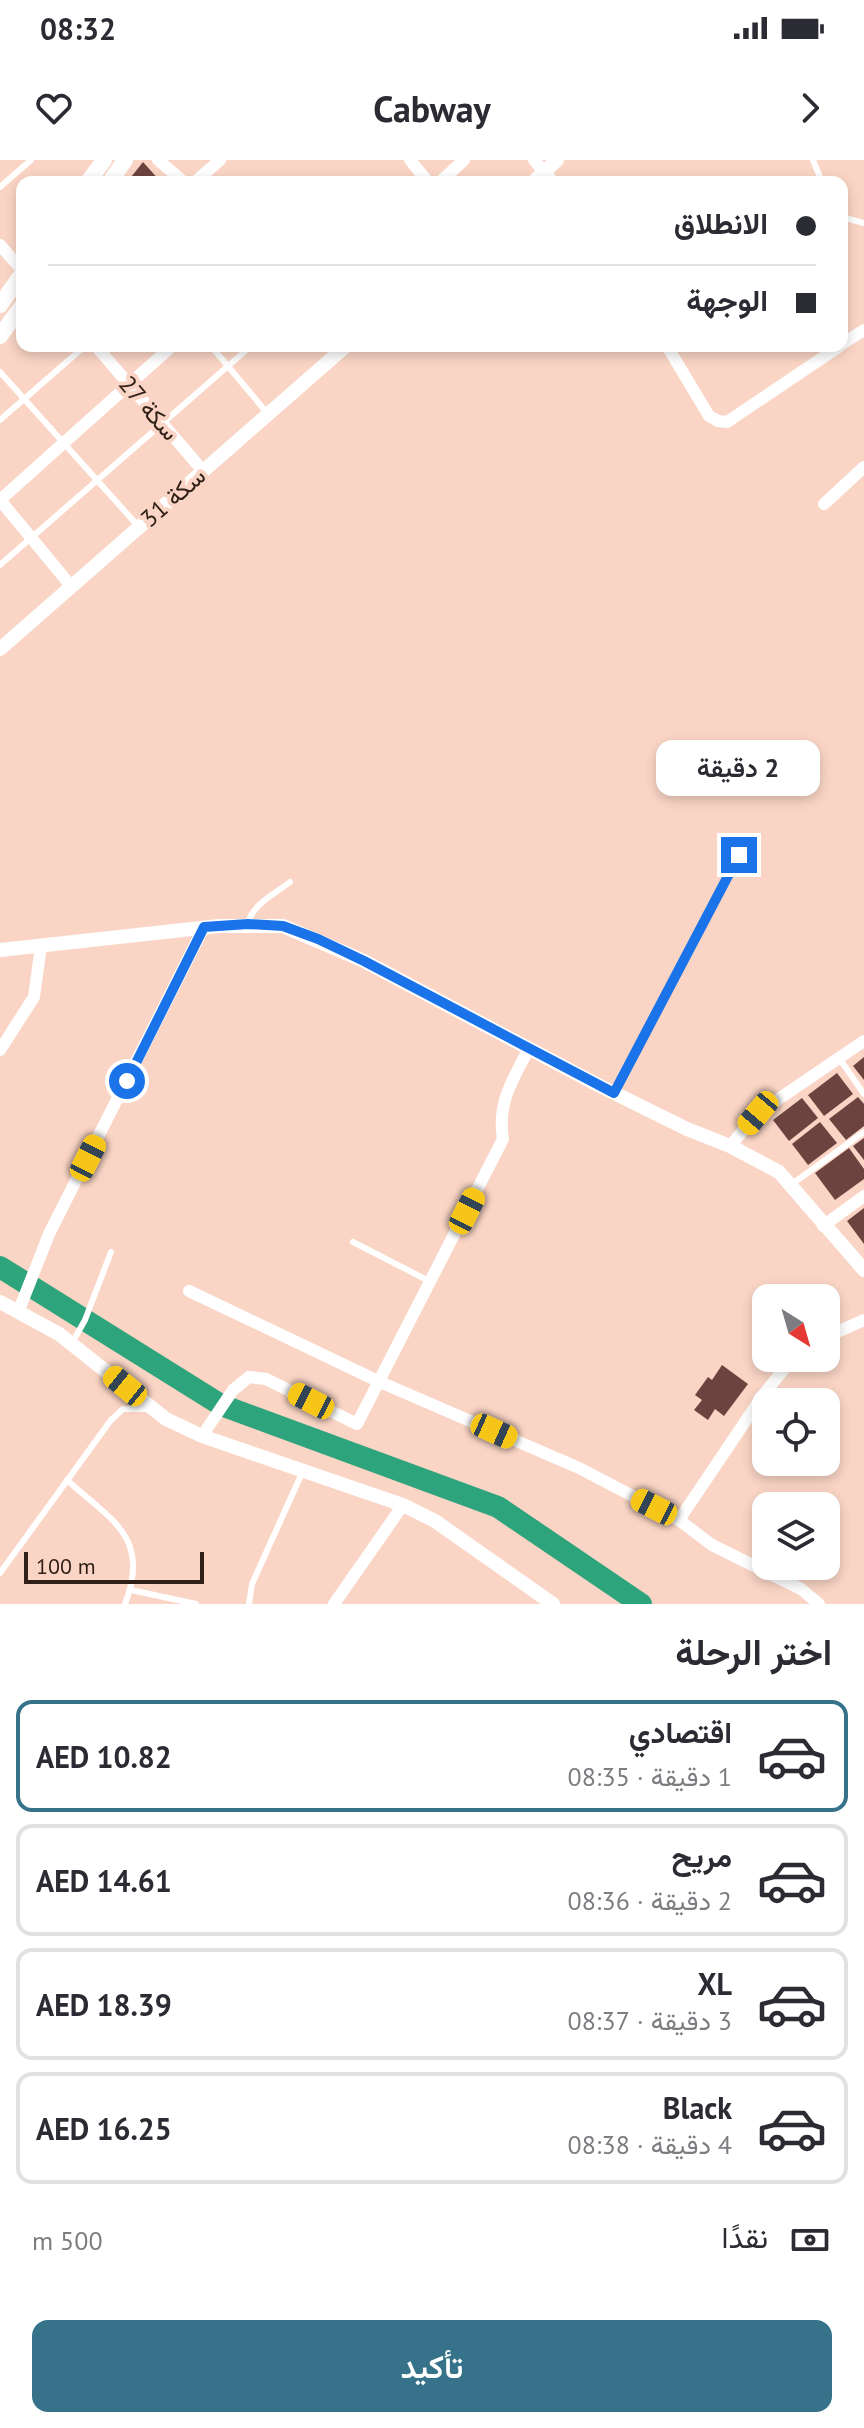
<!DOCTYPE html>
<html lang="ar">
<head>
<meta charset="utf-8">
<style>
	:root { --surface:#fff; --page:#f7f7f7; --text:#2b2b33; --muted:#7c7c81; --line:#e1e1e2; --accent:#367289 }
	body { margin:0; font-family:"PT Sans",Vazirmatn,sans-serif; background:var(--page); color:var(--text); direction:rtl; height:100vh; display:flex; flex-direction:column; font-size:30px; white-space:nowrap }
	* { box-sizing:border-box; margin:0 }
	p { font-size:26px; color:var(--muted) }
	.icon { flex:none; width:44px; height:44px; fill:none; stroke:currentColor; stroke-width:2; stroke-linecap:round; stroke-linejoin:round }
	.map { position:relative; height:1444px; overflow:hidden; direction:ltr }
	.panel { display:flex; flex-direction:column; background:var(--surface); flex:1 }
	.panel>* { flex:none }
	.hud { position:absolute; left:16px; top:16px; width:832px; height:176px; border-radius:16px; box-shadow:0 4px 12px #0003; direction:rtl; display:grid; align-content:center; height:176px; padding:0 32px; background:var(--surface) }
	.needle { width:52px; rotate:143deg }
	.buttons { position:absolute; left:752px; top:1124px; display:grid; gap:16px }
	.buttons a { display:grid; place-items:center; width:88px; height:88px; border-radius:16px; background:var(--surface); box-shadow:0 4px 12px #0003; font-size:40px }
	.scale { position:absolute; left:24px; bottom:20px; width:180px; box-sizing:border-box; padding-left:8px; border:4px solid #312018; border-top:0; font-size:22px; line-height:28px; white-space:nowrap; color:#312018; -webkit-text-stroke:6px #fad5c5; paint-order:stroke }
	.end { position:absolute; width:36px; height:36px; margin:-18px; border:10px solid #1a73e8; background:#fff; box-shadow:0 0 0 4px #fff }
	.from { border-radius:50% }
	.bubble { position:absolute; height:56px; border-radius:16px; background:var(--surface); box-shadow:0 4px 12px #0003; font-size:26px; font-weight:600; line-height:56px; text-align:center; direction:rtl }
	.car { position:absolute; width:24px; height:48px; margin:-24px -12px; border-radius:10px; box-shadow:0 0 6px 2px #0007; background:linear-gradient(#f5c518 24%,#345 0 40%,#f5c518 0 76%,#345 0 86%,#f5c518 0) }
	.hud b { display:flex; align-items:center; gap:28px; height:76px; font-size:30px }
	.hud b+b { border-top:2px solid var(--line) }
	.hud i { width:20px; height:20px; background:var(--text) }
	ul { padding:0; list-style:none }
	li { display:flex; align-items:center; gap:24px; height:112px; margin:0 16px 12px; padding:0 16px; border:4px solid var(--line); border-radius:16px }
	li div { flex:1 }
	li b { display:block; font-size:30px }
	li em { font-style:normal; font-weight:600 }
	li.selected { border-color:var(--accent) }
	li>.icon { width:72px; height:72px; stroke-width:1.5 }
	h2 { padding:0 32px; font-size:36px; line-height:96px }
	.pay { display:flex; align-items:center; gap:20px; height:88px; padding:0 32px; font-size:30px }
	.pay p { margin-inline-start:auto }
	.cta { display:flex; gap:16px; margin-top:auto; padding:16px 32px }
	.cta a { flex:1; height:92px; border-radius:16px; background:var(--accent); color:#fff; font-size:32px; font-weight:600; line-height:92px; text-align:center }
	.status { display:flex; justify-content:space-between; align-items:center; height:56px; padding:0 40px; background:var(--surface); direction:ltr }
	.status svg { height:22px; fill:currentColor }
	header { display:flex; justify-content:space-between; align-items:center; height:104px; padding:0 32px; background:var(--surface); font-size:36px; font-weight:600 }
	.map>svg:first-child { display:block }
</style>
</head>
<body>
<div class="status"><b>08:32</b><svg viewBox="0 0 49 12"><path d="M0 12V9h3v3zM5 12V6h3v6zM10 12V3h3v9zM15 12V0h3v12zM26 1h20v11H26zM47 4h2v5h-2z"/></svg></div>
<header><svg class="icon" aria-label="forward" viewBox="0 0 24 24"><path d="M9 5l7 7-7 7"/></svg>Cabway<svg class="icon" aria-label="heart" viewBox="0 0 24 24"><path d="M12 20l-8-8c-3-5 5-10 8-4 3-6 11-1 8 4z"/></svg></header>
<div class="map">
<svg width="864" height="1444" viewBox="0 0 864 1444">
	<rect width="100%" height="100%" fill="#fad5c5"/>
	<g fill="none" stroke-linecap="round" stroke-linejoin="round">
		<polyline stroke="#2ea47c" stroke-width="22" points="0,1107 221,1245 498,1347 641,1444"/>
	</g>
	<g fill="#6d433f">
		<polygon points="143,2 161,22 127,22"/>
		<polygon points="864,897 864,920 853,906"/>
		<polygon points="837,913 853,934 824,956 808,935"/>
		<polygon points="858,937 864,944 864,966 846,980 829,959"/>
		<polygon points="802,938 818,958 789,981 773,960"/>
		<polygon points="820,962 837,983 808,1005 792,984"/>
		<polygon points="864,978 864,1000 853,986"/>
		<polygon points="849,988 864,1009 864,1019 835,1040 815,1013"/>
		<polygon points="864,1048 864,1084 847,1061"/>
		<polygon points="722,1205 748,1224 724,1256 715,1249 708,1260 694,1250 702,1240 695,1235 708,1217 712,1220"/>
	</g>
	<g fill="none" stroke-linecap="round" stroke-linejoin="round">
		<g stroke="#fff" stroke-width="6">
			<polyline points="813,0 822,22"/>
			<polyline points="0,27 31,0"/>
			<polyline points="842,57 864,63"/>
			<polyline points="211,186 268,254"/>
			<polyline points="0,212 139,367"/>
			<polyline points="0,260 85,186"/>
			<polyline points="0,405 251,186"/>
			<path d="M248,764C251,745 276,733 290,722"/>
			<polyline points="839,898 864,934"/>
			<polyline points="614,933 739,695"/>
			<polyline points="792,1024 864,972"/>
			<polyline points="353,1082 431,1122"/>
			<polyline points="72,1183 85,1160 111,1092"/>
			<path d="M67,1320C111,1360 151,1377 125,1444"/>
			<polyline points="0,1413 111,1260 123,1249 150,1249"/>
			<polyline points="131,1430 196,1444"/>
			<polyline points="249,1444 252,1424 302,1313"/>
		</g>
		<g stroke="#fff" stroke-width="12">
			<polyline points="158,0 184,22"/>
			<polyline points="410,0 428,22"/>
			<polyline points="534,0 553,22"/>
			<polyline points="195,22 220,0"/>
			<polyline points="440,22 464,0"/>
			<polyline points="0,85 22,110"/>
			<polyline points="842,184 864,170"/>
			<polyline points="96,186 203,311"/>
			<polyline points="667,186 709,256 718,261 727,262 840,186"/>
			<polyline points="824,344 864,307"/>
			<polyline points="71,426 0,340 172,186"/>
			<polyline points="0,890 34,837 41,786"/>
			<polyline points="730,986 758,953 864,881"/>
			<polyline points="823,1066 864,1036"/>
			<polyline points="189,1131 380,1222 579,1308 679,1360 712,1385 801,1429 819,1444"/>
			<polyline points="19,1150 49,1074 204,767"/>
			<polyline points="826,1177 864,1160"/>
			<path d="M202,1276L233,1230L249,1217L266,1219L357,1264L503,979C497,942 513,920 529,888"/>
			<polyline points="679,1360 763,1235 793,1198"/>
			<polyline points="334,1444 403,1345"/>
		</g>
		<g stroke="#fff" stroke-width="14">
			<polyline points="533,22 557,0"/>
			<polyline points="0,489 346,186"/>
			<polyline points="0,790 219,766 283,766 364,801 598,925 687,969 730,986 779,1012 864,1110"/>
			<polyline points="0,1142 59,1174 166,1259 202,1276 403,1345 435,1361 553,1444"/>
		</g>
		<g stroke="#fff" stroke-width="16">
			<polyline points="88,22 104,0"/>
			<polyline points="110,22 125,0"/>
			<polyline points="0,145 22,114"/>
			<polyline points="0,176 22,146"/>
		</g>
	</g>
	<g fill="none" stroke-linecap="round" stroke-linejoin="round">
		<polyline stroke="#1a73e8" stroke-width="10" points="127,921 204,767 248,764 283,766 318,779 364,801 614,933 739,695"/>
	</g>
	<g text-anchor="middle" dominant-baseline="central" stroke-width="8" stroke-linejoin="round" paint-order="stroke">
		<g font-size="24" fill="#312018" stroke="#fad5c5">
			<text transform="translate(149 248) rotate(49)">سكة 27</text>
			<text transform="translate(173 337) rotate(-41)">سكة 31</text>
		</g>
	</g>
</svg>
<div class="buttons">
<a><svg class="needle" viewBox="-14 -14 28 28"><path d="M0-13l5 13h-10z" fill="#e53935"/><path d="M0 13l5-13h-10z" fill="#7c7c81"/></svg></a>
<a><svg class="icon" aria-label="locate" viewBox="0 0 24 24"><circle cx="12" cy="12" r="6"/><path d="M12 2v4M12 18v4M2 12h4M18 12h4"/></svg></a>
<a><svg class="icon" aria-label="layers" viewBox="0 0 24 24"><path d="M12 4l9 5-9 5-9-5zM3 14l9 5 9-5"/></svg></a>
</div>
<div class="scale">100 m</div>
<i class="end from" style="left:127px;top:921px"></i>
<i class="end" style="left:739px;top:695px"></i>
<div class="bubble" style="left:656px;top:580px;width:164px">2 دقيقة</div>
<i class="car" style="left:758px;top:953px;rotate:220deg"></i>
<i class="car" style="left:88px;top:998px;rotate:27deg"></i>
<i class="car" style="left:467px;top:1051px;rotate:27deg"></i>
<i class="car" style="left:125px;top:1226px;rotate:309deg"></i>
<i class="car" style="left:311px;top:1241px;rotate:297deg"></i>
<i class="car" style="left:494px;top:1271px;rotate:114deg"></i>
<i class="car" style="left:654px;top:1347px;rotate:297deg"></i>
<div class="hud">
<b><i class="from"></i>الانطلاق</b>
<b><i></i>الوجهة</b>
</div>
</div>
<section class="panel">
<h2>اختر الرحلة</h2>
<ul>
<li class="selected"><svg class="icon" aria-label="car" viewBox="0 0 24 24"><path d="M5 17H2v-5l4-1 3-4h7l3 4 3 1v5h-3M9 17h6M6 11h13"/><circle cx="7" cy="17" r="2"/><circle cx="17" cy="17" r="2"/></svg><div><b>اقتصادي</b><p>1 دقيقة · 08:35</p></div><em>AED 10.82</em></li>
<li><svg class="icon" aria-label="car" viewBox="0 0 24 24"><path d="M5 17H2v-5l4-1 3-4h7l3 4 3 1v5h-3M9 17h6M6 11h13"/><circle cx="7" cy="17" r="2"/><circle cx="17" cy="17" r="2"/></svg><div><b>مريح</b><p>2 دقيقة · 08:36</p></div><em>AED 14.61</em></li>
<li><svg class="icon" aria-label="car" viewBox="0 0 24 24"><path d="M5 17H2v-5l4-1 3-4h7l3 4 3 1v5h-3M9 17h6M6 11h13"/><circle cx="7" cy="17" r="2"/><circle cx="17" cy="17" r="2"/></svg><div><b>XL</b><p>3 دقيقة · 08:37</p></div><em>AED 18.39</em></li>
<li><svg class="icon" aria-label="car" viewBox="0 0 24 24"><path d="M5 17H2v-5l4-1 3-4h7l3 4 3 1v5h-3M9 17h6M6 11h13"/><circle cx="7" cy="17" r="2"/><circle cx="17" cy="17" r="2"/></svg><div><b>Black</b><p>4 دقيقة · 08:38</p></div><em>AED 16.25</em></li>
</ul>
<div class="pay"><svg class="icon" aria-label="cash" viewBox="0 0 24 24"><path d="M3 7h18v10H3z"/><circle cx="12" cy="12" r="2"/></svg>نقدًا<p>500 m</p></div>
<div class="cta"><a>تأكيد</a></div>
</section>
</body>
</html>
